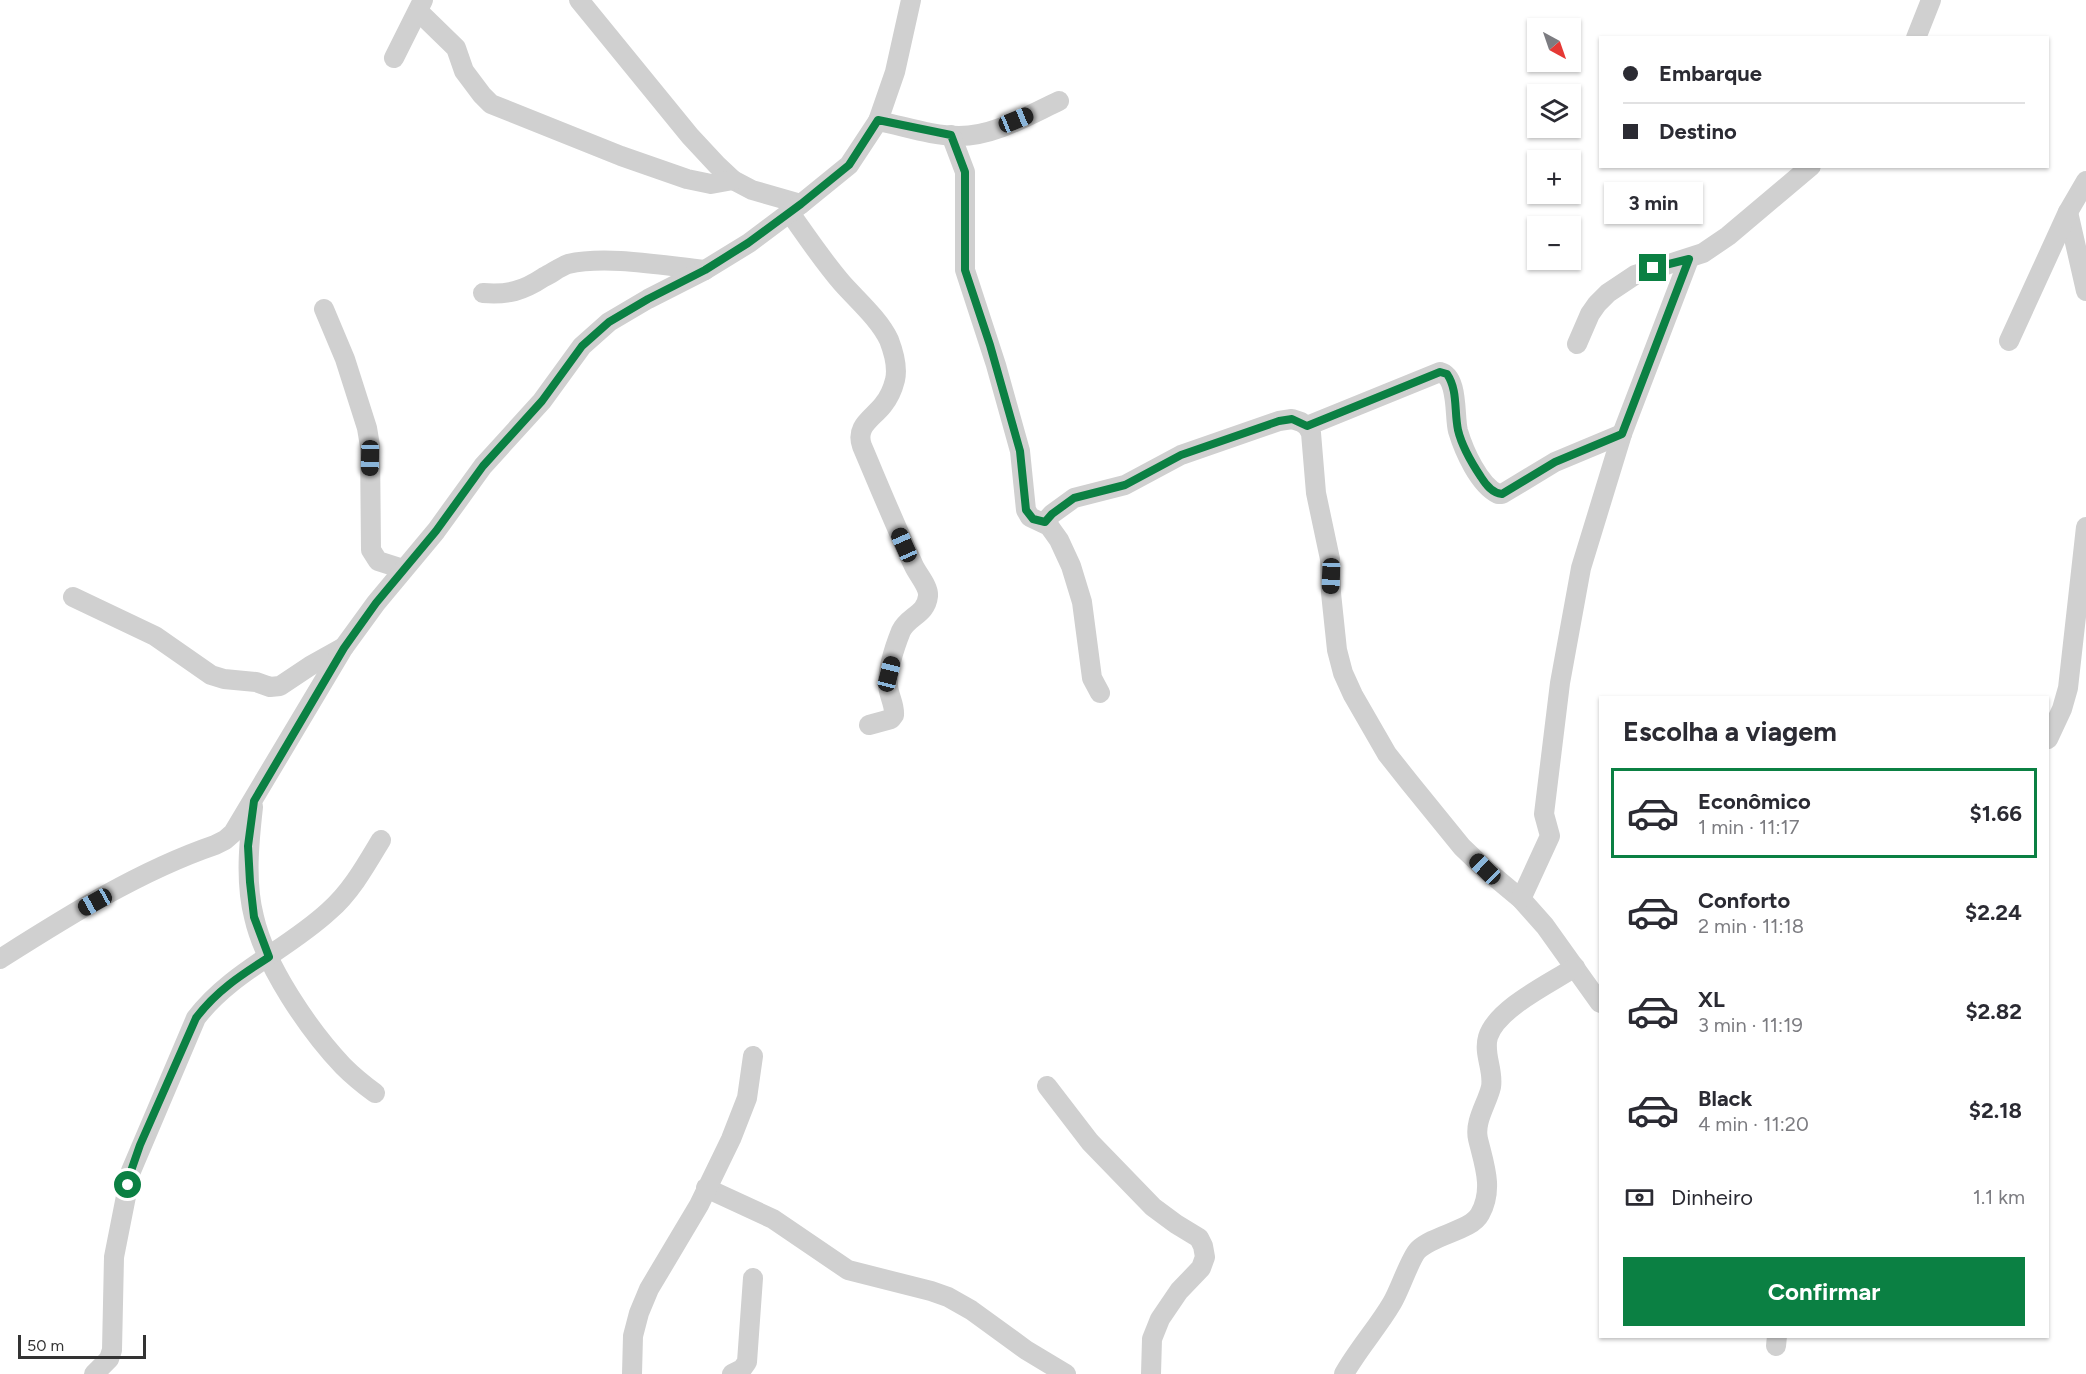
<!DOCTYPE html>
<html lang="pt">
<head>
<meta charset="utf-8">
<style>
	:root { --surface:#fff; --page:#f7f7f7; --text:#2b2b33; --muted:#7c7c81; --line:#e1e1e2; --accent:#0b8043 }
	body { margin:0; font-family:Figtree,sans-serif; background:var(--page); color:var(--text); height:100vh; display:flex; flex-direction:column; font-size:22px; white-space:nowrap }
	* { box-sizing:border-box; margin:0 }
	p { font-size:20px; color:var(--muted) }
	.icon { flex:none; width:33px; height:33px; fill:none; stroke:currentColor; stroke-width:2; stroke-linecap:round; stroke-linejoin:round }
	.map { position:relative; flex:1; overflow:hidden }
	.drawer { position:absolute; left:1599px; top:696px; width:450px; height:642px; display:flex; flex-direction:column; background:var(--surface); border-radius:0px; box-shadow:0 2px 4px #0004 }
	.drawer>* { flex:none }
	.guide { position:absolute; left:1599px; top:36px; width:450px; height:132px; border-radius:0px; box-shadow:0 2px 4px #0004; display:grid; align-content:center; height:132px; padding:0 24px; background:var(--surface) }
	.needle { width:39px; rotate:140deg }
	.tools { position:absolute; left:1527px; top:18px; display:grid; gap:12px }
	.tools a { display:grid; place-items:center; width:54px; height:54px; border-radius:0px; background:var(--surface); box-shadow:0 2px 4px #0004; font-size:30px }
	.scale { position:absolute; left:18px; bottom:15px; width:128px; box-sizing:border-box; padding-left:6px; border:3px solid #333; border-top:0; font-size:16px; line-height:21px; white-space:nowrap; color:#333; -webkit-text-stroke:4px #fff; paint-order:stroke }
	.end { position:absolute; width:27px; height:27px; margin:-14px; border:8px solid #0b8043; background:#fff; box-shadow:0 0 0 3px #fff }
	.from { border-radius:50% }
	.bubble { position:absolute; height:42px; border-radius:0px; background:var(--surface); box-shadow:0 2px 4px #0004; font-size:20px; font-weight:700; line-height:42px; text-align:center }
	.car { position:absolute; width:18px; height:36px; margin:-18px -9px; border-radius:8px; box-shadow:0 0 4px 2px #0007; background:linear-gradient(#222 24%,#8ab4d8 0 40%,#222 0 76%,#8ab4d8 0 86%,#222 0) }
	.guide b { display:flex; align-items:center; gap:21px; height:57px; font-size:22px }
	.guide b+b { border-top:2px solid var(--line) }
	.guide i { width:15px; height:15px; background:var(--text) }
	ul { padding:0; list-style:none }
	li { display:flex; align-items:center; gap:18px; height:90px; margin:0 12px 9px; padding:0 12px; border:3px solid transparent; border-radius:0px }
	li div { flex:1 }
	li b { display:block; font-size:22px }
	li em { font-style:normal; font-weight:700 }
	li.selected { border-color:var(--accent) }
	li>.icon { width:54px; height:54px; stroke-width:1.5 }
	h2 { padding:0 24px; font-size:27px; line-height:72px }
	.pay { display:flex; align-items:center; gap:15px; height:66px; padding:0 24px; font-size:22px }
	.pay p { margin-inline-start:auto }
	.action { display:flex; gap:12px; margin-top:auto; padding:12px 24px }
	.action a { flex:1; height:69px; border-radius:0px; background:var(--accent); color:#fff; font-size:24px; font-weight:700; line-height:69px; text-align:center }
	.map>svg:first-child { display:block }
</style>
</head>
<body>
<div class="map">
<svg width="2086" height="1374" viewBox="0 0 2086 1374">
	<rect width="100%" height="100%" fill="#fff"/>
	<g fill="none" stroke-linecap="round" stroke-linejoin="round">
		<g stroke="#d0d0d0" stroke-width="20">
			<polyline points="579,0 690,136 717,165 733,180 752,190 801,204"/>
			<polyline points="418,11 456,48 464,71 482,95 491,104 621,156 687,179 711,184 733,180"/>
			<polyline points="1916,38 1931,0"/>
			<polyline points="394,58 423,0"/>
			<path d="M878,121C904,126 932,136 959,136C994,136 1029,115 1059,101"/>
			<polyline points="951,135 965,172 965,270 996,365 1020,451 1026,510 1030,517 1049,526 1059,540 1071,566 1082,602 1092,678 1100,693"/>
			<polyline points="2068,212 2086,291"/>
			<path d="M790,213C807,237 823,261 842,283C858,301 879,319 889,340C894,353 898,367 895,380C893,388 888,399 883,405C872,419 855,426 862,446C879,486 895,525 913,564C917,574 929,586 928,596C926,615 908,616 901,631C895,646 888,668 888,684C888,695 895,704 894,715L891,719L869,725"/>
			<path d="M483,293C508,295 523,291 544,277C552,273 560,267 568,264C607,255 665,266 705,270"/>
			<polyline points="324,309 345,359 367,428 370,446 371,550 378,561 403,569"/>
			<polyline points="2009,341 2068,212 2086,181"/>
			<polyline points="1577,344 1590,314 1597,304 1608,293 1635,275 1703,253 1728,236 1811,166"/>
			<path d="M1307,426L1440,372C1459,377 1454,416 1458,431C1464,451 1479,485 1498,494H1502L1555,462L1622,434"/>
			<polyline points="1045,522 1052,514 1074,498 1125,485 1181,455 1279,421 1292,419 1301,422 1307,426 1311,433 1316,493 1330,559 1331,593 1337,650 1343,673 1353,695 1387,754 1410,783 1462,847 1485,869 1521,899 1545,926 1600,1003"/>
			<polyline points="73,597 155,636 211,675 224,679 256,682 270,687 280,686 310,666 344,647"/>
			<polyline points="2048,739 2062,709 2068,688 2086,527"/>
			<path d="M253,807C249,843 245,882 254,917C265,966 309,1030 343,1066C353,1076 364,1085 375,1093"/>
			<polyline points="1521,899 1550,836 1544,814 1560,683 1581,568 1622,434 1689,259"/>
			<path d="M0,959C68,916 139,871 215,845L225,840L233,833L344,647L376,603L436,531L483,466L542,401L582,346L609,322L648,299L705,270L749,243L801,204L849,165L878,121L895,72L911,0"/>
			<polyline points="1047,1086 1090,1142 1153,1207 1176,1224 1199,1238 1203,1246 1205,1257 1201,1268 1179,1291 1160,1319 1152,1339 1151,1374"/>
			<polyline points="706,1188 773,1219 848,1270 931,1291 948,1297 971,1310 1026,1350 1066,1374"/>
			<polyline points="1776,1346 1777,1336"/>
			<path d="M94,1374L109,1359L112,1350L114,1257L131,1171L196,1018C231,972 287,950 329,911C351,892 366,865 381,840"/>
			<polyline points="632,1374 633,1336 639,1313 649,1289 699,1205 731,1139 747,1098 753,1056"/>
			<polyline points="732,1374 742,1369 747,1362 753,1278"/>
			<path d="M1344,1374C1358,1349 1378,1327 1392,1303C1400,1290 1410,1258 1418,1250C1435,1234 1471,1231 1480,1214C1494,1189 1484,1164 1478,1139C1474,1121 1487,1104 1491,1087C1494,1070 1483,1054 1488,1037C1497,1008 1551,983 1575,967"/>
		</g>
	</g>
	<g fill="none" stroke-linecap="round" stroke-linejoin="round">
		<path stroke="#0b8043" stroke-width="8" d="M128,1185L131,1171L140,1145L196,1018C216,991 241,975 269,957L254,917L250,882L248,846L254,801L344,648L376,603L436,531L483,466L542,401L582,346L609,322L648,299L705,270L748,243L801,204L849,165L878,120L951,135L965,172V270L990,345L1020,451L1026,510L1033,519L1045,522L1052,514L1074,498L1125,485L1181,455L1279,421L1292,419L1307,426L1440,372L1447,374C1458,390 1454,411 1458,430C1462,447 1471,462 1481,477C1486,485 1492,493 1502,494L1555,462L1622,434L1689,259L1653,268"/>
	</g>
</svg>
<div class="tools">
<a><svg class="needle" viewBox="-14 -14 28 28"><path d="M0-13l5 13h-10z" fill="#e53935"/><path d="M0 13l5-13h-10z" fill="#7c7c81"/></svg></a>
<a><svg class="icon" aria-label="layers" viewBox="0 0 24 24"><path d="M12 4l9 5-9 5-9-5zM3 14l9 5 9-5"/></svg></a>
<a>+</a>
<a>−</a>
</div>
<div class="scale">50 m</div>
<i class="end from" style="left:128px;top:1185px"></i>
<i class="end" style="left:1653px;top:268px"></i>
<div class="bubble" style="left:1604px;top:182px;width:99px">3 min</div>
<i class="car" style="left:1016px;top:120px;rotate:68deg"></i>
<i class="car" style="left:370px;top:458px;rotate:181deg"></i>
<i class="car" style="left:904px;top:545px;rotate:336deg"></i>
<i class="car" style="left:1331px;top:576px;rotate:182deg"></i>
<i class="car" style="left:889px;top:674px;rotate:14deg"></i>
<i class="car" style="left:1485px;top:869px;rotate:314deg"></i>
<i class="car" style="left:95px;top:902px;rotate:241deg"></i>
<div class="guide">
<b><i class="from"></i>Embarque</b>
<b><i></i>Destino</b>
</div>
<section class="drawer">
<h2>Escolha a viagem</h2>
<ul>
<li class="selected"><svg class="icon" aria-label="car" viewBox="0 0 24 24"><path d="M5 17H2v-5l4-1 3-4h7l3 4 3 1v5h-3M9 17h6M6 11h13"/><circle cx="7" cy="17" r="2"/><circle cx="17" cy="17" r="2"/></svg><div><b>Econômico</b><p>1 min · 11:17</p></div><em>$1.66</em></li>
<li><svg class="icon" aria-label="car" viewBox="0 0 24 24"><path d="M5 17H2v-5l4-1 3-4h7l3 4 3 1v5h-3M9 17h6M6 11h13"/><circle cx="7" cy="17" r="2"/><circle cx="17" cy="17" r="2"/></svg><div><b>Conforto</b><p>2 min · 11:18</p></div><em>$2.24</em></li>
<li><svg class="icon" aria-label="car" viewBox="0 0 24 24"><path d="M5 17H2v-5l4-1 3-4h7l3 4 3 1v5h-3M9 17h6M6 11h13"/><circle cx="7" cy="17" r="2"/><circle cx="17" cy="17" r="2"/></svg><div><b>XL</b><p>3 min · 11:19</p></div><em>$2.82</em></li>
<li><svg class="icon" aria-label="car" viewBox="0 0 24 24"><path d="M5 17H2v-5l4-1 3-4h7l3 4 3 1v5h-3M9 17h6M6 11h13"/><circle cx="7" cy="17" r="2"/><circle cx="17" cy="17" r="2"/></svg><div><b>Black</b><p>4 min · 11:20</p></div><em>$2.18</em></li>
</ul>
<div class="pay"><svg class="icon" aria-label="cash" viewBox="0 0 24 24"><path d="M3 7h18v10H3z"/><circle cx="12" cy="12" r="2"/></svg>Dinheiro<p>1.1 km</p></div>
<div class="action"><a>Confirmar</a></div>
</section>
</div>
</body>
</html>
